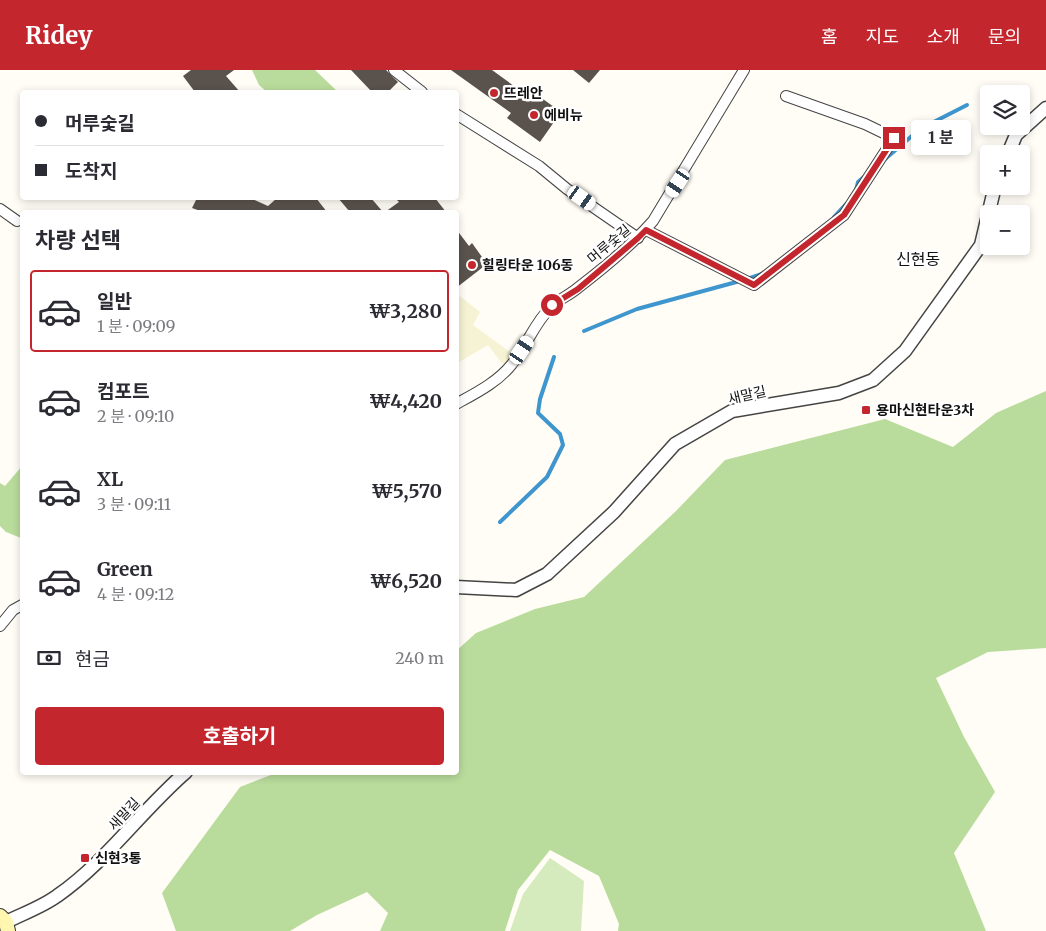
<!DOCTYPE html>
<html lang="ko">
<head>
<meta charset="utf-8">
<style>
	:root { --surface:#fff; --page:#f2f2f3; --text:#2b2b33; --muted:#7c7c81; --line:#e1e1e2; --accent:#c4262e }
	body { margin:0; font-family:Merriweather,"Noto Sans KR",serif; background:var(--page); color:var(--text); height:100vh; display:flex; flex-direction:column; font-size:19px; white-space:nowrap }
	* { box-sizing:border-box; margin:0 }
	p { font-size:16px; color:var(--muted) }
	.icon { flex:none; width:28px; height:28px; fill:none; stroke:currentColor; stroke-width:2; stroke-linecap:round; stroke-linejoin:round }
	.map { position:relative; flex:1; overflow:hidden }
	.drawer { position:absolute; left:20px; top:140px; width:439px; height:565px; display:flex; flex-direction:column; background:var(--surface); border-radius:5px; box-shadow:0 2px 8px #0003 }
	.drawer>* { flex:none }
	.top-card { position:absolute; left:20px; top:20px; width:439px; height:110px; border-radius:5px; box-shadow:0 2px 8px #0003; display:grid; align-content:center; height:110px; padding:0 15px; background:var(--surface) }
	.controls { position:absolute; left:980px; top:15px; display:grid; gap:10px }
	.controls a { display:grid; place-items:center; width:50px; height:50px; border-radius:5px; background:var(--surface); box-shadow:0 2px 8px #0003; font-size:25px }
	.end { position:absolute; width:22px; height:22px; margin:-11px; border:6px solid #c4262e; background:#fff; box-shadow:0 0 0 2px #fff }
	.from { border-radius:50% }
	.bubble { position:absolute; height:35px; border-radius:5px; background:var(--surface); box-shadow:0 2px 8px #0003; font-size:16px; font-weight:700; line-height:35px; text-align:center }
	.car { position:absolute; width:15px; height:30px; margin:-15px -8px; border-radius:6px; box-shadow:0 0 4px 1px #0007; background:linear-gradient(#fff 24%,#345 0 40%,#fff 0 76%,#345 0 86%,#fff 0) }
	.top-card b { display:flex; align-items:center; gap:18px; height:48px; font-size:19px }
	.top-card b+b { border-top:1px solid var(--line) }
	.top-card i { width:12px; height:12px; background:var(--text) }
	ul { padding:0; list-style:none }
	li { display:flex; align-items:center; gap:15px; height:82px; margin:0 10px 8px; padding:0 5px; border:2px solid transparent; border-radius:5px }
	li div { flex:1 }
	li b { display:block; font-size:19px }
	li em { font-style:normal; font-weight:700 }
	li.selected { border-color:var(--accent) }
	li>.icon { width:45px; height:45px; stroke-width:1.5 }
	h2 { padding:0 15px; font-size:22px; line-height:60px }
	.pay { display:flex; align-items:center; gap:12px; height:55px; padding:0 15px; font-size:19px }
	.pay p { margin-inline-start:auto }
	.action { display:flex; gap:10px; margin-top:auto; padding:10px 15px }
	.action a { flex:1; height:58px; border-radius:5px; background:var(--accent); color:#fff; font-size:20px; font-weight:700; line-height:58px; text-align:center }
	header { display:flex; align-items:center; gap:30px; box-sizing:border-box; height:70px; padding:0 25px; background:var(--accent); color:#fff }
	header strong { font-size:24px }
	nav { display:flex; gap:28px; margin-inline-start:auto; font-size:18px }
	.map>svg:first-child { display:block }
</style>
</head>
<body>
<header>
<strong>Ridey</strong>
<nav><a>홈</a><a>지도</a><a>소개</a><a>문의</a></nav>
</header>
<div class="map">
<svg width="1046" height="861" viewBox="0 0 1046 861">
	<rect width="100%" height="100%" fill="#fffdf5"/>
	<polygon fill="#f6f3d4" points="456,223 480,242 473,255 514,285 503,295 488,275 456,294"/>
	<polygon fill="#d5ebbd" points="550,788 584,811 581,861 510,861 523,824"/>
	<g fill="#b9dc9c">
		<polygon points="252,0 315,0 338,22 267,22 259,15"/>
		<polygon points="1046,321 1046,578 988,582 936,608 964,667 995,722 954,783 986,861 618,861 619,854 599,806 550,780 518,820 505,861 380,861 388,843 367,822 317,845 290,861 176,861 162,823 240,717 276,703 456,702 456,581 476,563 535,539 584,527 676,441 725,390 885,349 953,377 996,343"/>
		<polygon points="22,396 22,466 21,468 6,462 0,456 0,413 5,416"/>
	</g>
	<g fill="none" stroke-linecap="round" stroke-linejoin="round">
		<g stroke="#3f96cf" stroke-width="4">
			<polyline points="884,90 920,59 967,35"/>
			<polyline points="856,120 858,112 865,106"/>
			<polyline points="834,147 846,134"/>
			<polyline points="747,209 762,204"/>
			<polyline points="584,261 637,239 740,211"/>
			<polyline points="500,452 547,407 563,375 560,364 538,343 540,329 554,287"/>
		</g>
	</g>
	<g fill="#5a524d">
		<polygon points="191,0 234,0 226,6 240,22 195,22 183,6"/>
		<polygon points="351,0 386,0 398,12 388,22 372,22"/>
		<polygon points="451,0 492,0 525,24 529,19 561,42 540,72 507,48 511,43"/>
		<polygon points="573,0 600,0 589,13"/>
		<polygon points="197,128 250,128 268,136 277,128 316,128 327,142 203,142 192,138"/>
		<polygon points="338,128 371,128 383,142 350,142"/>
		<polygon points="395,128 435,128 446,142 385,142 399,132"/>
		<polygon points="456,159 469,176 472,173 487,194 456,218"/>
	</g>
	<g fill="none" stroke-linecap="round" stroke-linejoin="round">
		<defs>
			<g id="minor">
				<polyline points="394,0 422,22"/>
				<polyline points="456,44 539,96 567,119 638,168"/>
				<polyline points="0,139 17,151"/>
				<polyline points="646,160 754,215 844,145 894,68 865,54 786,26"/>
				<path d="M456,334C476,323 498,312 512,294C527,276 534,253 551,237C559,229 570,225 579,217C605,197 631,176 653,151L744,0"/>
				<polyline points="0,556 13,540 22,535"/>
			</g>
			<g id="tertiary">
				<polyline points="1008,84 1016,65 1046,38"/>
				<polyline points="456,517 516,520 547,504 614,442 675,374 732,341 839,323 873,310 905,281 981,175 995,116"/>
				<path d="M6,852C22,844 42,837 57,826C106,792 141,741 186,702"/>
			</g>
			<polyline id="secondary" points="0,846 6,852 8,861"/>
		</defs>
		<use href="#minor" stroke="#444" stroke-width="12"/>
		<use href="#tertiary" stroke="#444" stroke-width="15"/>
		<use href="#secondary" stroke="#333" stroke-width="16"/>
		<use href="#minor" stroke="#fff" stroke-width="10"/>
		<use href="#tertiary" stroke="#fff" stroke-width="12"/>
		<use href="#secondary" stroke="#fff6b0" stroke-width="14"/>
	</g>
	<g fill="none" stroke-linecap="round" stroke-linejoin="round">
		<polyline stroke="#c4262e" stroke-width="6" points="552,235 578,219 638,168 646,160 754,215 844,145 894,68"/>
	</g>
	<g fill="#c4262e" stroke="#fff" stroke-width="2">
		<circle cx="494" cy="23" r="5"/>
		<circle cx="534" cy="45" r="5"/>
		<circle cx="472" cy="195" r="5"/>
		<rect x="861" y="335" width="10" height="10" rx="2.5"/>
		<rect x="80" y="783" width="10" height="10" rx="2.5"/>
	</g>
	<g text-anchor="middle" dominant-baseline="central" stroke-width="5" stroke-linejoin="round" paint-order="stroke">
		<g font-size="14" font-weight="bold" fill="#111" stroke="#fff" text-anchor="start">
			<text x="504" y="23">뜨레안</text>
			<text x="544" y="45">에비뉴</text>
			<text x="482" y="195">힐링타운 106동</text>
			<text x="876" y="340">용마신현타운3차</text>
			<text x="95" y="788">신현3통</text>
		</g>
		<g font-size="14" fill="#111" stroke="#fff">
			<text transform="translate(609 174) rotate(-40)">머루숯길</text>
			<text transform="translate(747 325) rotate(-13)">새말길</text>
			<text transform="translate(124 744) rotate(-47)">새말길</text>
		</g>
		<g font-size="16" fill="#111" stroke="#fff">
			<text x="918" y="189">신현동</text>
		</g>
	</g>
</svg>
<div class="controls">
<a><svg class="icon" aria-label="layers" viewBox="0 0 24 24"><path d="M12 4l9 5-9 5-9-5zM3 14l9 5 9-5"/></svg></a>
<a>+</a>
<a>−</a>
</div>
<i class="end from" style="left:552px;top:235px"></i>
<i class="end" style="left:894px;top:68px"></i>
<div class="bubble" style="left:911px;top:50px;width:60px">1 분</div>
<i class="car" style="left:678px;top:113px;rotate:213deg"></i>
<i class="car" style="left:582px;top:128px;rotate:125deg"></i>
<i class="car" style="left:522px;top:280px;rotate:34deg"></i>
<div class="top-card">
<b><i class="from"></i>머루숯길</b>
<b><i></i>도착지</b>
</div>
<section class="drawer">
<h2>차량 선택</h2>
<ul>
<li class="selected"><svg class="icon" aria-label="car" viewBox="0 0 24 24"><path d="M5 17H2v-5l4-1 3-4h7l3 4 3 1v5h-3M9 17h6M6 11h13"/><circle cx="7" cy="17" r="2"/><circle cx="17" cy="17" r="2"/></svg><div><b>일반</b><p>1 분 · 09:09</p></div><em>₩3,280</em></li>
<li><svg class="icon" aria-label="car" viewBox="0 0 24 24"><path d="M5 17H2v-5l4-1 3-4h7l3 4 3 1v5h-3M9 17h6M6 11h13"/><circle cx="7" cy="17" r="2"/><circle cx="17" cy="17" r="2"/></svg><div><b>컴포트</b><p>2 분 · 09:10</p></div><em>₩4,420</em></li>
<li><svg class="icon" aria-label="car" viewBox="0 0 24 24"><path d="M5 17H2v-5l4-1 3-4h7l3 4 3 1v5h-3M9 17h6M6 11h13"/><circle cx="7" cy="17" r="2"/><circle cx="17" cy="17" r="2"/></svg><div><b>XL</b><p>3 분 · 09:11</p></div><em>₩5,570</em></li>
<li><svg class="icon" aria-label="car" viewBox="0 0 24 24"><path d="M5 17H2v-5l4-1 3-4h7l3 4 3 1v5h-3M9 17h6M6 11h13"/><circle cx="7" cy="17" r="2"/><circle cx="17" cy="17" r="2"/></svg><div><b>Green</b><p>4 분 · 09:12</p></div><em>₩6,520</em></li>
</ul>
<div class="pay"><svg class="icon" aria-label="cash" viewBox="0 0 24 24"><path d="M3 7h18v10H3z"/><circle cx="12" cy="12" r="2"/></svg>현금<p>240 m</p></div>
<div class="action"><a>호출하기</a></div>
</section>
</div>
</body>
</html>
